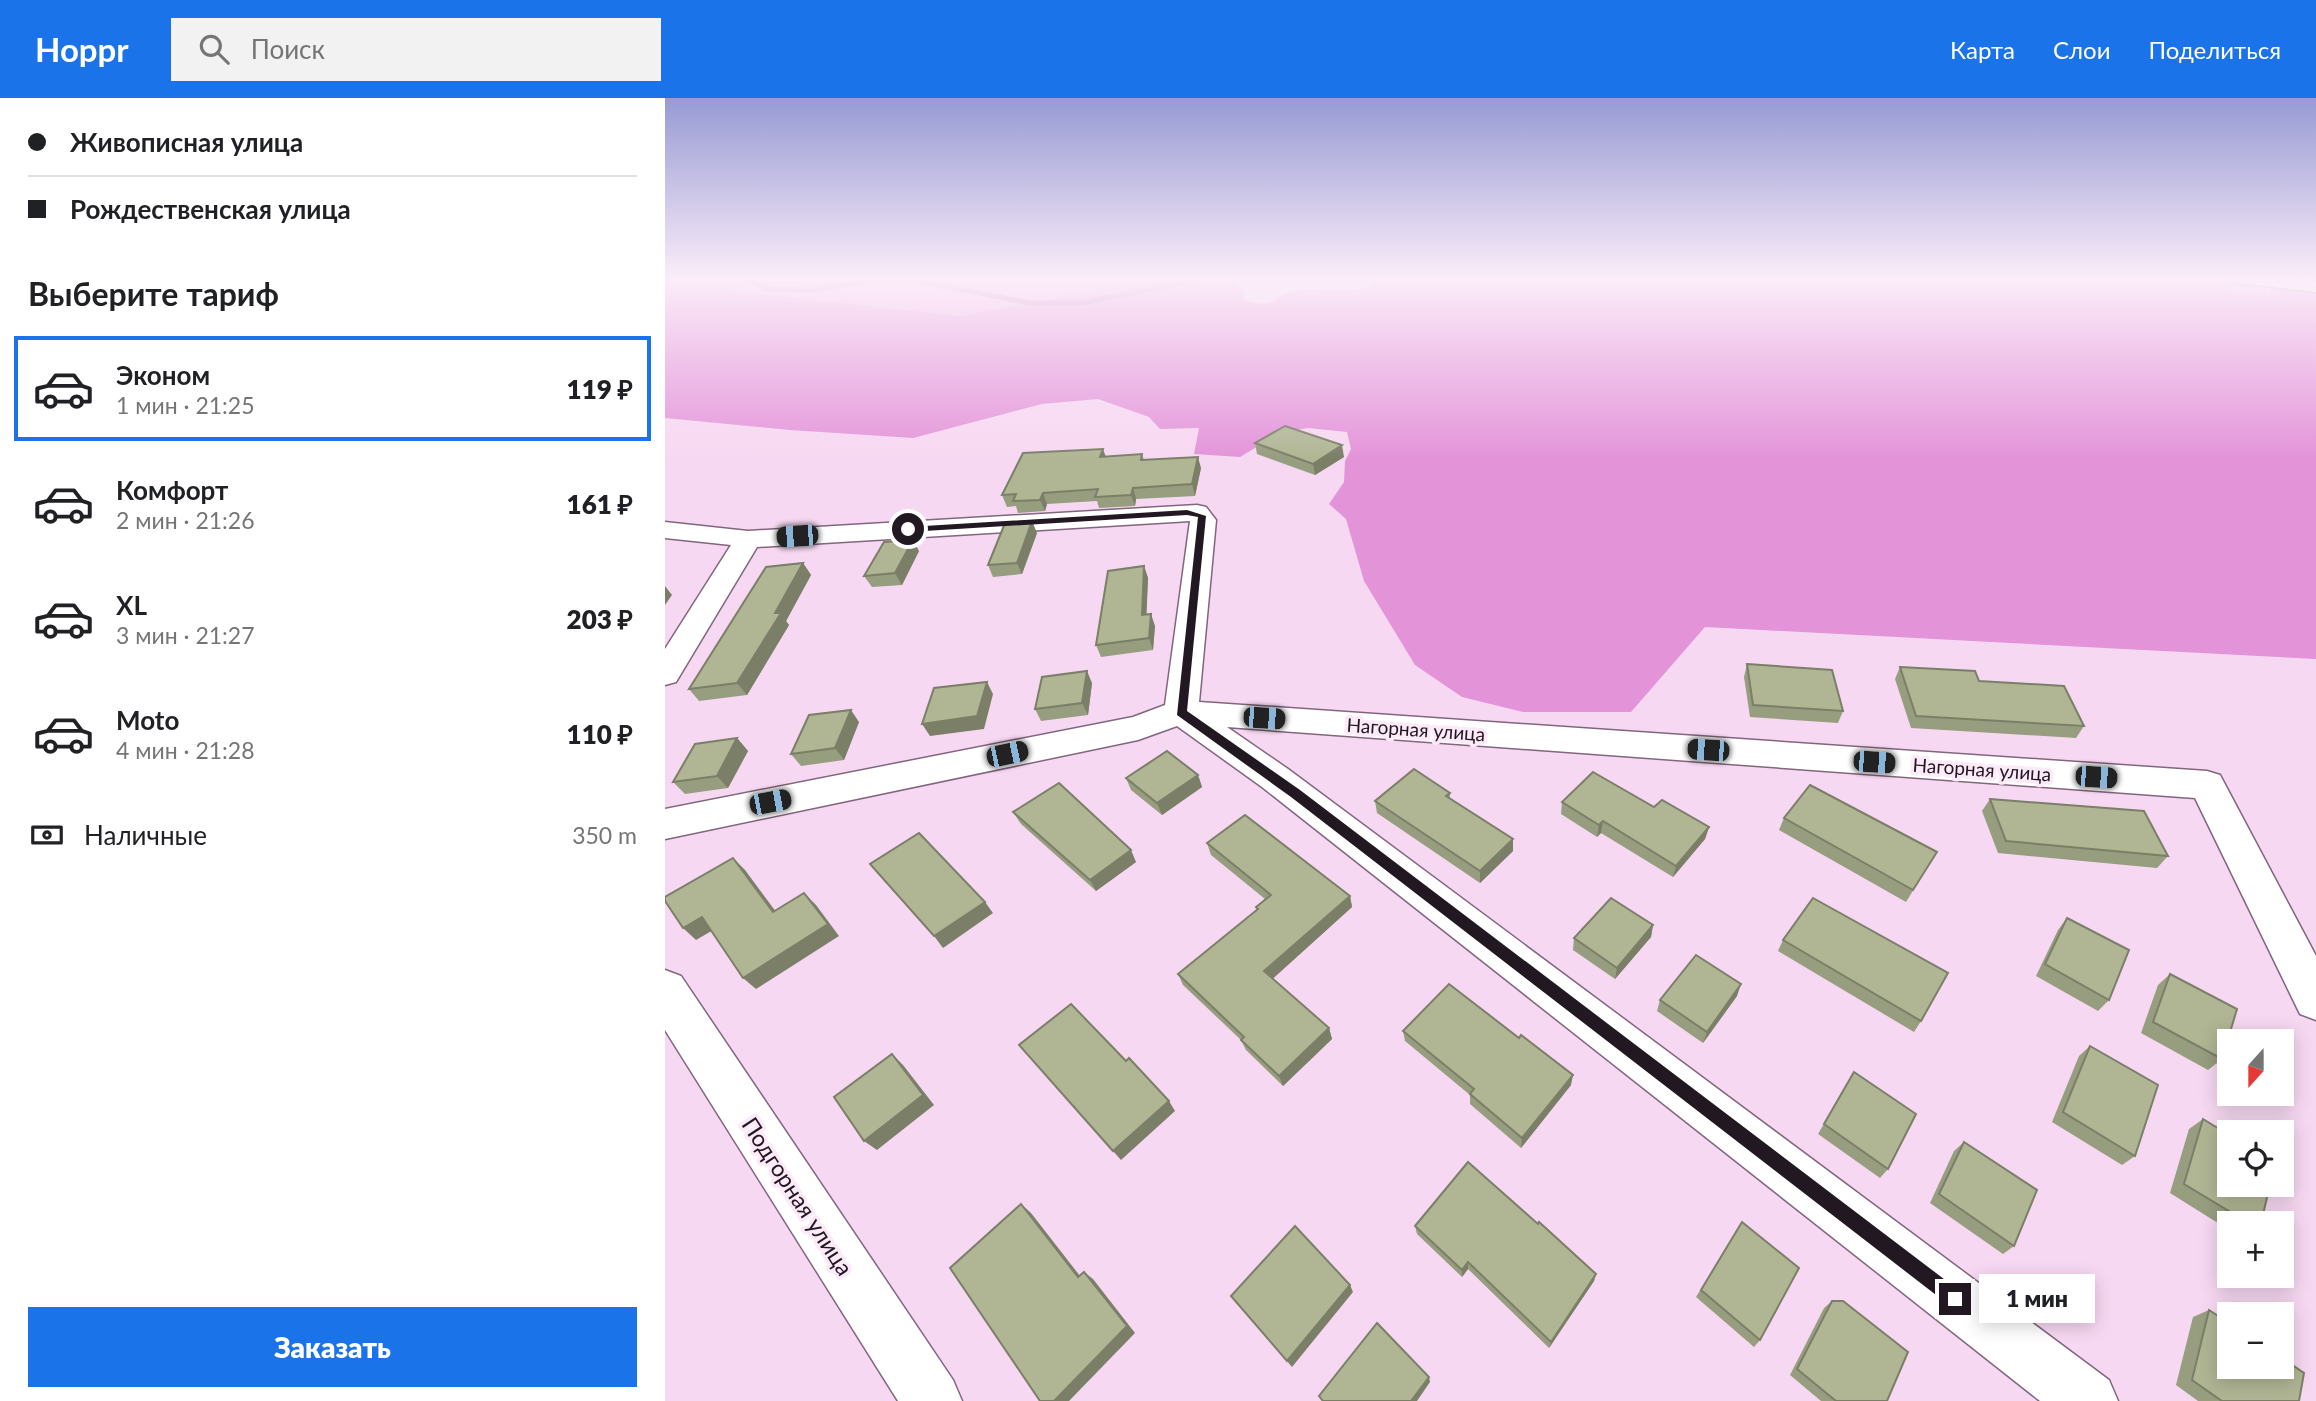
<!DOCTYPE html>
<html lang="ru">
<head>
<meta charset="utf-8">
<style>
	:root { --surface:#fff; --page:#f2f2f2; --text:#202124; --muted:#757577; --line:#e0e0e0; --accent:#1a73e8 }
	body { margin:0; font-family:Lato,sans-serif; background:var(--page); color:var(--text); height:100vh; display:flex; flex-direction:column; font-size:26px; white-space:nowrap }
	* { box-sizing:border-box; margin:0 }
	p { font-size:23px; color:var(--muted) }
	.icon { flex:none; width:38px; height:38px; fill:none; stroke:currentColor; stroke-width:2; stroke-linecap:round; stroke-linejoin:round }
	.map { position:relative; flex:1; overflow:hidden }
	.details { display:flex; flex-direction:column; background:var(--surface); width:665px }
	.details>* { flex:none }
	.banner { display:grid; align-content:center; height:154px; padding:0 28px; background:var(--surface) }
	.needle { width:46px; rotate:201deg }
	.fabs { position:absolute; left:1552px; top:931px; display:grid; gap:14px }
	.fabs a { display:grid; place-items:center; width:77px; height:77px; border-radius:0px; background:var(--surface); box-shadow:0 4px 18px #0003; font-size:35px }
	.end { position:absolute; width:32px; height:32px; margin:-16px; border:9px solid #221821; background:#fff; box-shadow:0 0 0 4px #fff }
	.from { border-radius:50% }
	.bubble { position:absolute; height:49px; border-radius:0px; background:var(--surface); box-shadow:0 4px 18px #0003; font-size:23px; font-weight:800; line-height:49px; text-align:center }
	.car { position:absolute; width:21px; height:42px; margin:-21px -10px; border-radius:9px; box-shadow:0 0 5px 2px #0007; background:linear-gradient(#222 24%,#8ab4d8 0 40%,#222 0 76%,#8ab4d8 0 86%,#222 0) }
	.banner b { display:flex; align-items:center; gap:24px; height:66px; font-size:26px }
	.banner b+b { border-top:2px solid var(--line) }
	.banner i { width:18px; height:18px; background:var(--text) }
	ul { padding:0; list-style:none }
	li { display:flex; align-items:center; gap:21px; height:105px; margin:0 14px 10px; padding:0 14px; border:4px solid transparent; border-radius:0px }
	li div { flex:1 }
	li b { display:block; font-size:26px }
	li em { font-style:normal; font-weight:800 }
	li.active { border-color:var(--accent) }
	li>.icon { width:63px; height:63px; stroke-width:1.5 }
	h2 { padding:0 28px; font-size:32px; line-height:84px }
	.pay { display:flex; align-items:center; gap:18px; height:77px; padding:0 28px; font-size:26px }
	.pay p { margin-inline-start:auto }
	.button { display:flex; gap:14px; margin-top:auto; padding:14px 28px }
	.button a { flex:1; height:80px; border-radius:0px; background:var(--accent); color:#fff; font-size:28px; font-weight:800; line-height:80px; text-align:center }
	header { display:flex; align-items:center; gap:42px; box-sizing:border-box; height:98px; padding:0 35px; background:var(--accent); color:#fff }
	header strong { font-size:33px }
	nav { display:flex; gap:38px; margin-inline-start:auto; font-size:24px }
	.search { width:490px; height:63px; background:var(--page); display:flex; align-items:center; gap:18px; box-sizing:border-box; padding:0 24px; border-radius:0px; color:var(--muted); font-size:26px }
	main { display:flex; flex:1; min-height:0 }
	.map>svg:first-child { display:block }
</style>
</head>
<body>
<header>
<strong>Hoppr</strong>
<div class="search"><svg class="icon" aria-label="search" viewBox="0 0 24 24"><circle cx="10" cy="10" r="6"/><path d="M15 15l6 6"/></svg>Поиск</div>
<nav><a>Карта</a><a>Слои</a><a>Поделиться</a></nav>
</header>
<main>
<section class="details">
<div class="banner">
<b><i class="from"></i>Живописная улица</b>
<b><i></i>Рождественская улица</b>
</div>
<h2>Выберите тариф</h2>
<ul>
<li class="active"><svg class="icon" aria-label="car" viewBox="0 0 24 24"><path d="M5 17H2v-5l4-1 3-4h7l3 4 3 1v5h-3M9 17h6M6 11h13"/><circle cx="7" cy="17" r="2"/><circle cx="17" cy="17" r="2"/></svg><div><b>Эконом</b><p>1 мин · 21:25</p></div><em>119 ₽</em></li>
<li><svg class="icon" aria-label="car" viewBox="0 0 24 24"><path d="M5 17H2v-5l4-1 3-4h7l3 4 3 1v5h-3M9 17h6M6 11h13"/><circle cx="7" cy="17" r="2"/><circle cx="17" cy="17" r="2"/></svg><div><b>Комфорт</b><p>2 мин · 21:26</p></div><em>161 ₽</em></li>
<li><svg class="icon" aria-label="car" viewBox="0 0 24 24"><path d="M5 17H2v-5l4-1 3-4h7l3 4 3 1v5h-3M9 17h6M6 11h13"/><circle cx="7" cy="17" r="2"/><circle cx="17" cy="17" r="2"/></svg><div><b>XL</b><p>3 мин · 21:27</p></div><em>203 ₽</em></li>
<li><svg class="icon" aria-label="car" viewBox="0 0 24 24"><path d="M5 17H2v-5l4-1 3-4h7l3 4 3 1v5h-3M9 17h6M6 11h13"/><circle cx="7" cy="17" r="2"/><circle cx="17" cy="17" r="2"/></svg><div><b>Moto</b><p>4 мин · 21:28</p></div><em>110 ₽</em></li>
</ul>
<div class="pay"><svg class="icon" aria-label="cash" viewBox="0 0 24 24"><path d="M3 7h18v10H3z"/><circle cx="12" cy="12" r="2"/></svg>Наличные<p>350 m</p></div>
<div class="button"><a>Заказать</a></div>
</section>
<div class="map">
<svg width="1651" height="1303" viewBox="0 0 1651 1303">
	<rect width="100%" height="100%" fill="#f7d8f2"/>
	<g fill="#f1afe8">
		<polygon points="0,179 499,179 296,218 8,186 0,189"/>
		<polygon points="1463,179 1600,179 1607,198"/>
	</g>
	<path fill="#e394d9" d="M499,179H589L569,185L580,193L577,200C586,204 594,207 604,205C612,202 619,194 628,193C651,188 698,201 713,182L683,179H1463L1607,198L1600,179H1651V561L1040,529L966,614H858L797,599L750,567L699,483L681,421L664,406L679,384L680,363L686,351L682,334L643,330L615,335L575,359L529,356L534,330L495,331L484,319L433,301L377,306L248,340L125,332L0,320V189L8,186L296,218Z"/>
	<g fill="none" stroke-linecap="round" stroke-linejoin="round">
		<polyline stroke="#be72b5" stroke-width="5" points="83,179 83,182 101,191 145,192 201,184 258,184 365,205 416,205 550,179"/>
		<defs>
			<g id="minor">
				<polygon points="1558,179 1606,179 1651,184 1651,194 1566,184 1560,183"/>
				<polygon points="532,407 541,409 551,422 534,604 1542,673 1555,677 1651,858 1651,922 1635,916 1530,700 562,629 623,671 1444,1282 1453,1303 1375,1303 597,689 512,628 473,642 0,741 0,711 468,619 500,607 525,423 92,449 11,584 0,587 0,551 66,447 0,440 0,424 83,433"/>
				<polygon points="0,872 16,878 288,1282 297,1303 233,1303 0,932"/>
			</g>
		</defs>
		<use href="#minor" stroke="#81667d" stroke-width="3"/>
		<use href="#minor" fill="#fff" fill-rule="evenodd"/>
	</g>
	<g fill="#979d7f">
		<polygon points="590,345 679,359 650,377 592,356"/>
		<polygon points="477,356 479,362 536,370 530,398 471,401 470,408 434,410 432,403 382,406 380,413 353,415 351,408 342,409 337,397 441,359"/>
		<polygon points="372,435 357,476 328,479 323,467"/>
		<polygon points="254,453 237,487 207,489 199,478"/>
		<polygon points="138,465 146,477 121,523 124,527 82,597 34,603 24,591"/>
		<polygon points="479,468 483,480 481,517 490,528 488,552 436,559 431,547"/>
		<polygon points="1082,566 1178,613 1173,625 1085,619 1079,579"/>
		<polygon points="1235,569 1314,583 1419,628 1411,640 1246,630 1230,581"/>
		<polygon points="427,585 423,617 376,623 370,611"/>
		<polygon points="194,624 179,662 136,668 126,656"/>
		<polygon points="72,640 83,653 63,690 20,696 8,684"/>
		<polygon points="533,677 537,689 497,717 466,692 461,680"/>
		<polygon points="785,695 785,700 848,741 848,753 815,785 712,715 710,703"/>
		<polygon points="1325,701 1503,758 1492,770 1333,755 1317,713"/>
		<polygon points="897,704 989,709 1044,729 1040,741 1008,779 936,735 932,739 896,716"/>
		<polygon points="348,714 471,764 431,793 356,726"/>
		<polygon points="1119,720 1272,754 1241,804 1114,732"/>
		<polygon points="542,745 685,798 687,809 607,881 664,930 667,941 618,988 581,952 576,942 518,887 513,876 592,812 591,809 600,801 546,757"/>
		<polygon points="1402,820 1444,902 1433,913 1371,878 1393,832"/>
		<polygon points="988,827 986,839 950,881 908,852 909,840"/>
		<polygon points="1118,842 1256,923 1249,934 1113,853"/>
		<polygon points="1505,876 1557,961 1543,972 1476,935 1493,887"/>
		<polygon points="1072,898 1038,945 992,913 995,902"/>
		<polygon points="738,933 906,987 856,1050 805,1006 805,997 740,943"/>
		<polygon points="1425,948 1470,1058 1457,1067 1387,1024 1414,958"/>
		<polygon points="1189,974 1223,1071 1215,1080 1153,1036"/>
		<polygon points="1538,1021 1596,1125 1564,1125 1564,1132 1505,1095 1524,1031"/>
		<polygon points="1299,1044 1349,1148 1338,1156 1265,1105 1289,1053"/>
		<polygon points="1077,1124 1095,1242 1089,1249 1031,1199"/>
		<polygon points="873,1126 931,1176 929,1183 884,1250 803,1171 797,1179 752,1136 750,1128"/>
		<polygon points="1167,1203 1222,1303 1156,1303 1125,1277 1159,1210"/>
		<polygon points="1544,1212 1634,1303 1533,1303 1511,1287 1528,1219"/>
	</g>
	<g fill="#7b7f68">
		<polygon points="677,347 679,359 650,377 648,366"/>
		<polygon points="438,351 442,362 435,359"/>
		<polygon points="533,359 536,370 530,398 527,386"/>
		<polygon points="468,390 471,401 470,408 466,397"/>
		<polygon points="378,395 382,406 380,413 375,402"/>
		<polygon points="367,423 372,435 357,476 352,465"/>
		<polygon points="248,442 254,453 237,487 230,475"/>
		<polygon points="138,465 146,477 121,523 124,527 82,597 72,585"/>
		<polygon points="479,468 483,480 481,529 477,517"/>
		<polygon points="0,488 7,497 0,507"/>
		<polygon points="486,516 490,528 488,552 484,540"/>
		<polygon points="422,573 427,585 423,617 417,605"/>
		<polygon points="322,584 328,596 319,631 265,638 257,626"/>
		<polygon points="186,612 194,624 179,662 170,650"/>
		<polygon points="72,640 83,653 63,690 52,678"/>
		<polygon points="533,677 537,689 497,717 492,705"/>
		<polygon points="938,723 936,735 932,739 934,727"/>
		<polygon points="1044,729 1040,741 1008,779 1011,768"/>
		<polygon points="848,741 848,753 815,785 815,773"/>
		<polygon points="466,752 471,764 431,793 425,782"/>
		<polygon points="68,760 80,772 120,826 108,814"/>
		<polygon points="139,795 151,807 174,838 91,891 78,880"/>
		<polygon points="685,798 687,809 603,885 599,873"/>
		<polygon points="320,804 328,815 278,850 269,838"/>
		<polygon points="37,819 50,831 31,842 18,830"/>
		<polygon points="988,827 986,839 950,881 952,870"/>
		<polygon points="1076,886 1072,898 1038,945 1042,934"/>
		<polygon points="664,930 667,941 618,988 614,978"/>
		<polygon points="227,956 238,967 269,1007 212,1052 199,1043"/>
		<polygon points="908,977 906,987 856,1050 857,1040"/>
		<polygon points="504,1003 510,1013 456,1062 448,1053"/>
		<polygon points="356,1106 366,1115 422,1187 413,1179"/>
		<polygon points="803,1164 803,1171 797,1179 797,1172"/>
		<polygon points="419,1174 428,1181 470,1235 404,1303 389,1303"/>
		<polygon points="931,1176 929,1183 884,1250 886,1244"/>
		<polygon points="685,1187 688,1194 627,1269 622,1263"/>
		<polygon points="764,1279 765,1284 752,1303 746,1303"/>
	</g>
	<g fill="#b0b694" stroke="#7b7f68" stroke-width="2">
		<polygon points="620,328 677,347 648,366 590,345"/>
		<polygon points="438,351 435,359 477,356 476,362 533,359 527,386 468,390 466,397 430,399 433,391 378,395 375,402 348,403 351,396 337,397 358,355"/>
		<polygon points="367,423 352,465 323,467 340,425"/>
		<polygon points="248,442 230,475 199,478 219,444"/>
		<polygon points="138,465 110,515 116,515 72,585 24,591 101,469"/>
		<polygon points="479,468 477,517 486,516 484,540 431,547 443,473"/>
		<polygon points="1082,566 1167,572 1178,613 1088,607"/>
		<polygon points="1235,569 1310,573 1314,583 1399,588 1419,628 1251,618"/>
		<polygon points="422,573 417,605 370,611 377,579"/>
		<polygon points="322,584 312,618 257,626 269,590"/>
		<polygon points="186,612 170,650 126,656 144,617"/>
		<polygon points="72,640 52,678 8,684 30,646"/>
		<polygon points="502,653 533,677 492,705 461,680"/>
		<polygon points="749,671 785,695 781,698 848,741 815,773 710,703"/>
		<polygon points="928,674 989,709 997,702 1044,729 1011,768 938,723 934,727 897,704"/>
		<polygon points="394,685 466,752 425,782 348,714"/>
		<polygon points="1145,687 1272,754 1248,792 1119,720"/>
		<polygon points="1325,701 1479,713 1503,758 1341,743"/>
		<polygon points="580,717 685,798 599,873 664,930 614,978 576,942 579,939 513,876 593,811 591,809 606,797 542,745"/>
		<polygon points="254,735 320,804 269,838 205,766"/>
		<polygon points="68,760 108,814 139,795 163,826 78,880 37,819 18,830 0,803 0,799"/>
		<polygon points="946,800 988,827 952,870 909,840"/>
		<polygon points="1148,800 1283,875 1256,923 1118,842"/>
		<polygon points="1402,820 1464,852 1444,902 1380,866"/>
		<polygon points="1031,857 1076,886 1042,934 995,902"/>
		<polygon points="1505,876 1572,911 1557,961 1488,924"/>
		<polygon points="784,886 854,940 856,937 908,977 857,1040 805,996 809,991 738,933"/>
		<polygon points="406,906 461,963 464,960 504,1003 448,1053 354,947"/>
		<polygon points="1425,948 1493,987 1470,1058 1398,1014"/>
		<polygon points="227,956 258,997 199,1043 169,999"/>
		<polygon points="1189,974 1251,1016 1223,1071 1159,1026"/>
		<polygon points="1538,1021 1564,1037 1564,1087 1605,1087 1596,1125 1584,1125 1519,1086"/>
		<polygon points="1299,1044 1372,1092 1349,1148 1274,1096"/>
		<polygon points="803,1064 873,1126 874,1124 931,1176 886,1244 803,1164 797,1172 750,1128"/>
		<polygon points="356,1106 413,1179 419,1174 462,1228 389,1303 375,1303 285,1170"/>
		<polygon points="1077,1124 1134,1170 1095,1242 1036,1192"/>
		<polygon points="630,1128 685,1187 622,1263 566,1198"/>
		<polygon points="1167,1203 1178,1203 1243,1254 1222,1303 1171,1303 1132,1271"/>
		<polygon points="1544,1212 1564,1225 1564,1269 1617,1269 1617,1260 1639,1275 1634,1303 1557,1303 1527,1282"/>
		<polygon points="712,1225 764,1279 746,1303 658,1303 654,1298"/>
	</g>
	<linearGradient id="sky" x2="0" y2="1"><stop stop-color="#979ad4"/><stop offset="0.5" stop-color="#fbedf9"/><stop offset="1" stop-color="#fbedf9" stop-opacity="0"/></linearGradient>
	<rect width="1651" height="361" fill="url(#sky)"/>
	<polygon fill="#221821" points="522,412 541,418 522,613 635,692 1296,1194 1299,1201 1296,1207 1290,1210 1284,1207 626,699 512,617 533,419 522,417 243,434 239,431 243,429"/>
	<g text-anchor="middle" dominant-baseline="central" stroke-width="7" stroke-linejoin="round" paint-order="stroke">
		<g font-size="19" fill="#221821" stroke="#fdeaf9">
			<text transform="translate(751 631) rotate(4)">Нагорная улица</text>
			<text transform="translate(1317 671) rotate(4)">Нагорная улица</text>
		</g>
		<g font-size="23" fill="#221821" stroke="#fdeaf9">
			<text transform="translate(133 1098) rotate(57)">Подгорная улица</text>
		</g>
	</g>
</svg>
<div class="fabs">
<a><svg class="needle" viewBox="-14 -14 28 28"><path d="M0-13l5 13h-10z" fill="#e53935"/><path d="M0 13l5-13h-10z" fill="#757577"/></svg></a>
<a><svg class="icon" aria-label="locate" viewBox="0 0 24 24"><circle cx="12" cy="12" r="6"/><path d="M12 2v4M12 18v4M2 12h4M18 12h4"/></svg></a>
<a>+</a>
<a>−</a>
</div>
<i class="end from" style="left:243px;top:431px"></i>
<i class="end" style="left:1290px;top:1201px"></i>
<div class="bubble" style="left:1314px;top:1176px;width:116px">1 мин</div>
<i class="car" style="left:132px;top:438px;rotate:266deg"></i>
<i class="car" style="left:599px;top:620px;rotate:94deg"></i>
<i class="car" style="left:1043px;top:652px;rotate:274deg"></i>
<i class="car" style="left:342px;top:656px;rotate:78deg"></i>
<i class="car" style="left:1209px;top:664px;rotate:94deg"></i>
<i class="car" style="left:1431px;top:679px;rotate:94deg"></i>
<i class="car" style="left:105px;top:704px;rotate:79deg"></i>
</div>
</main>
</body>
</html>
